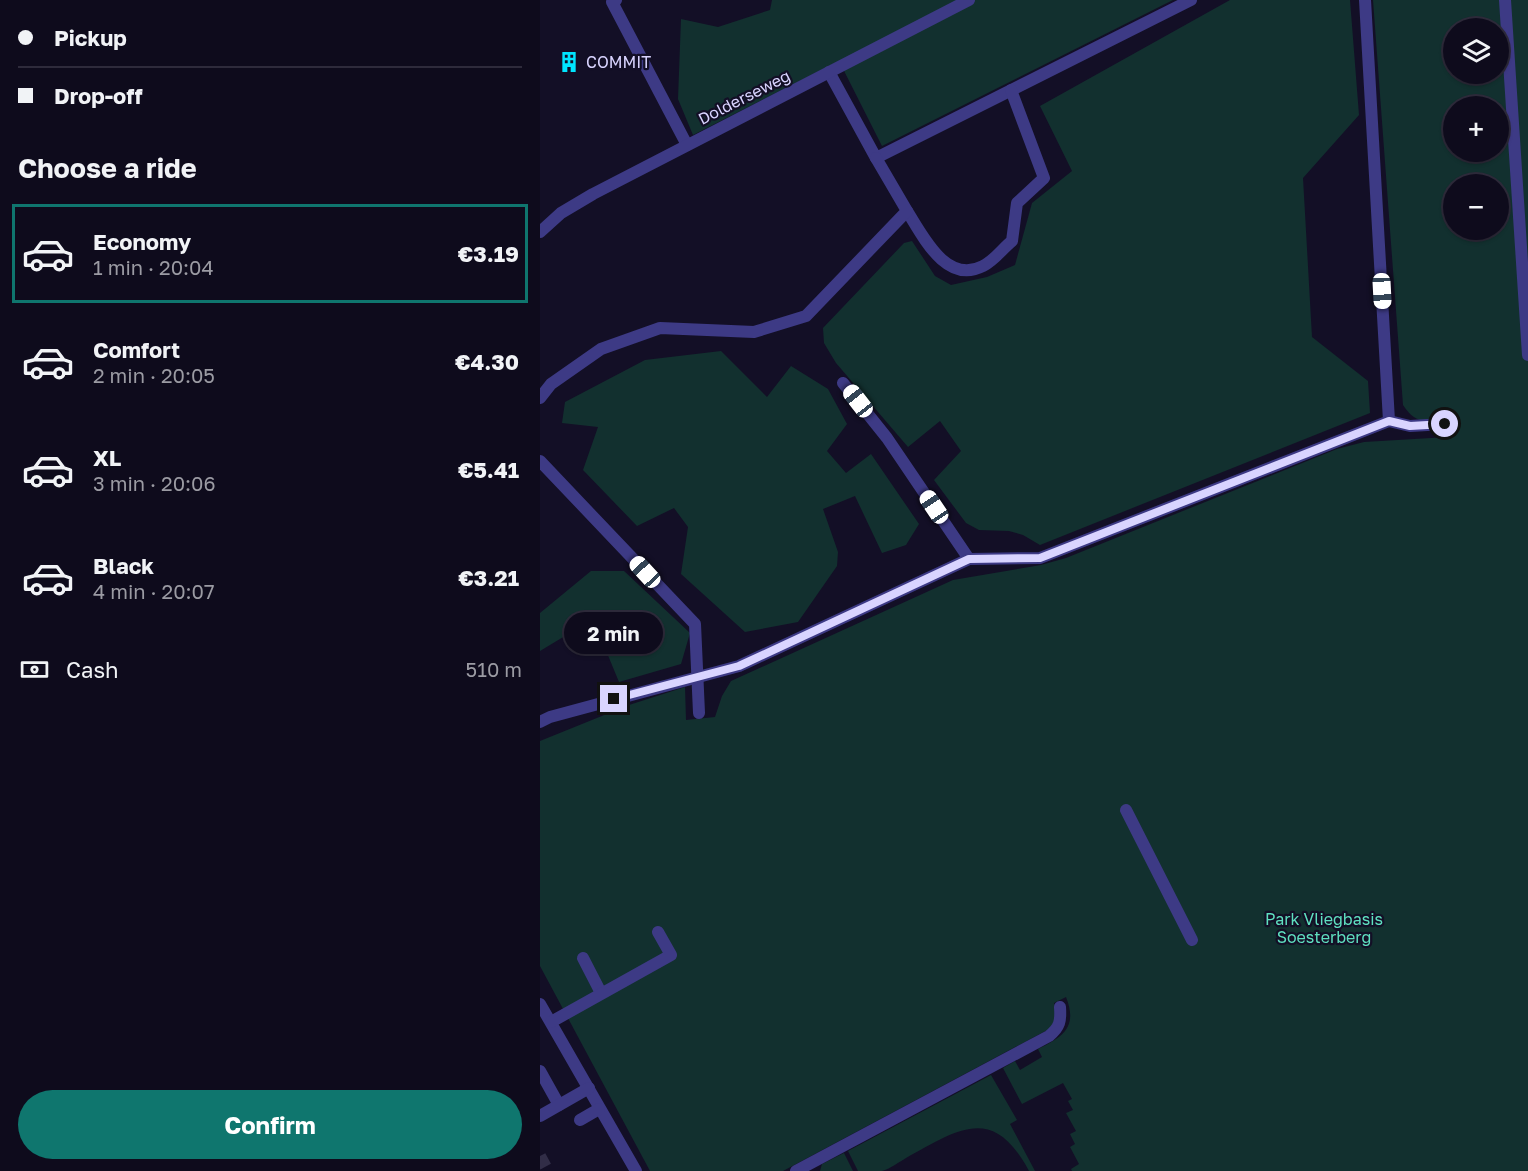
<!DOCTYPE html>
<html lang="en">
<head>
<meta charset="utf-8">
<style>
	:root { --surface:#0e0b1c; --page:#171425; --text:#f1f3f6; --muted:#9b9ba3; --line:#2e2b3b; --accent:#0f766e }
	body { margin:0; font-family:"Golos Text",sans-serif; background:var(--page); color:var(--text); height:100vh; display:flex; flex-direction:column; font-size:22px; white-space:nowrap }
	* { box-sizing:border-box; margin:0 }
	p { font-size:20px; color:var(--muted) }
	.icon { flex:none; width:33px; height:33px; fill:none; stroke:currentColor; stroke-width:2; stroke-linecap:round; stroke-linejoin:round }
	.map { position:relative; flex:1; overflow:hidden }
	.details { display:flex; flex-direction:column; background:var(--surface); width:540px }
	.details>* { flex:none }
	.guide { display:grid; align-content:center; height:132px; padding:0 18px; background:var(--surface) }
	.tools { position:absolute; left:903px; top:18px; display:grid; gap:12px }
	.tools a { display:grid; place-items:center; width:66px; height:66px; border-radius:50%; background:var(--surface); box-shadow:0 2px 4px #0004,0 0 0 2px var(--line); font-size:30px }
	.end { position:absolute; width:27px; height:27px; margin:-14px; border:8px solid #d9d4ff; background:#111; box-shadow:0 0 0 3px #111 }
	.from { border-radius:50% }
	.bubble { position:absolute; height:42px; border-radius:21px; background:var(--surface); box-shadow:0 2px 4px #0004,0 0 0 2px var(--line); font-size:20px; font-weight:700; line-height:42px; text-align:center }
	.car { position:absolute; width:18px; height:36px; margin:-18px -9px; border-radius:8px; box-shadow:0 0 4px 2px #0007; background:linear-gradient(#fff 24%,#345 0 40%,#fff 0 76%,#345 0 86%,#fff 0) }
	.guide b { display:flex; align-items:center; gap:21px; height:57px; font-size:22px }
	.guide b+b { border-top:2px solid var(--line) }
	.guide i { width:15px; height:15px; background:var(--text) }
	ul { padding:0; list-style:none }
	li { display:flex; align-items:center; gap:18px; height:99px; margin:0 12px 9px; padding:0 6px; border:3px solid transparent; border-radius:0px }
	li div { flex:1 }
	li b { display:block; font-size:22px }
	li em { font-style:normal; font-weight:700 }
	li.on { border-color:var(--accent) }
	li>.icon { width:54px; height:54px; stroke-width:1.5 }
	h2 { padding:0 18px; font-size:27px; line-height:72px }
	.pay { display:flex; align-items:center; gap:15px; height:66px; padding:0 18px; font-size:22px }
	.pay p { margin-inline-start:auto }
	.action { display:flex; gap:12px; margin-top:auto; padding:12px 18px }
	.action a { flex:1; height:69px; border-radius:36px; background:var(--accent); color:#fff; font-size:24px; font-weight:700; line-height:69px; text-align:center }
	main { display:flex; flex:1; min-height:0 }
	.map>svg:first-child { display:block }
</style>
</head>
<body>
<main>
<section class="details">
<div class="guide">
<b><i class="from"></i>Pickup</b>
<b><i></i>Drop-off</b>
</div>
<h2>Choose a ride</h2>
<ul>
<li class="on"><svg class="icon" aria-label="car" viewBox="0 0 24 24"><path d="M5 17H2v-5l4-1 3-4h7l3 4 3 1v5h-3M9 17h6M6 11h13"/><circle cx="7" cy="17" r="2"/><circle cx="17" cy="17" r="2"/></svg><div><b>Economy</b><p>1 min · 20:04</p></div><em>€3.19</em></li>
<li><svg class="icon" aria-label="car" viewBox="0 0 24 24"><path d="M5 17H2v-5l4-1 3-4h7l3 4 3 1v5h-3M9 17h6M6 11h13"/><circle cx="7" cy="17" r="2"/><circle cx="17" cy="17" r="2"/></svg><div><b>Comfort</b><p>2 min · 20:05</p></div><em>€4.30</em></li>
<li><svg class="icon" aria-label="car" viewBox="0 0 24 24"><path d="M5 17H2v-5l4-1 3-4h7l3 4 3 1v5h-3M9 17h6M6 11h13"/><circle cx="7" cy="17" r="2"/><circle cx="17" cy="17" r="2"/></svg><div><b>XL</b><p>3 min · 20:06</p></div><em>€5.41</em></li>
<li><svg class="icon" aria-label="car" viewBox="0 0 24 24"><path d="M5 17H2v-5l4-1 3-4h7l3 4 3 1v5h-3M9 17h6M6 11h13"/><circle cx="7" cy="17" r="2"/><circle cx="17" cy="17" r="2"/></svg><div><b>Black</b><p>4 min · 20:07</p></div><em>€3.21</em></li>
</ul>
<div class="pay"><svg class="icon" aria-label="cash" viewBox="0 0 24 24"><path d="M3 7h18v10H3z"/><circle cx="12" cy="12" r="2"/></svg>Cash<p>510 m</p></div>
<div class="action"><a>Confirm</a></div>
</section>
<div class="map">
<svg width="988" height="1171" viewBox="0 0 988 1171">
	<rect width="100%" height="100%" fill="#130f26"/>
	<g fill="#12302f" fill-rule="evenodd">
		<polygon points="232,0 633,0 342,146 299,61 153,135 138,99 141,19 178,27 230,10"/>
		<polygon points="690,0 810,0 819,115 763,178 772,337 828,381 830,413 500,545 483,535 469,531 439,530 426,523 394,480 421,451 400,421 368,447 296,363 284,343 283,328 364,243 372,241 395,276 411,285 447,277 475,265 492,203 532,171 500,106"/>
		<path d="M833,0H988V1171H532L531,1169L539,1164L530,1147L535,1144L530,1134L536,1131L526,1113L533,1110L528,1101L532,1099L523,1083L482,1104L463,1068L475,1061L480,1070L502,1057L498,1049C523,1037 538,1027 526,997L514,1003L517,1015L511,1028L243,1171H110L0,966V741L89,705L145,687L146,720L175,717L182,696L191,681L413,580L501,565L526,558L797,449L824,442L908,437L909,414C887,422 877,426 863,405ZM914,28H958V74H914ZM914,106H958V152H914ZM914,184H958V230H914Z"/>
		<polygon points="181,351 227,397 251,366 288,389 307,424 287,451 306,473 331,454 379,524 366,545 342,553 315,496 283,509 298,552 297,566 258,622 205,632 141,574 148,527 134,508 97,526 43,470 58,427 22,423 25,402 105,360"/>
		<polygon points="51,571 84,571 150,633 141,664 79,682 53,619 0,651 0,613"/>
		<path d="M451,1075L477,1120L470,1124L495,1171H489C453,1104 419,1129 366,1158C359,1162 350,1169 342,1171C335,1171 325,1171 318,1171L308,1151Z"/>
		<polygon points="304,1153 313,1171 280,1171 282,1164"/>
	</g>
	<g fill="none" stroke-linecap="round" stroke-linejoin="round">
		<polyline stroke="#312d47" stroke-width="12" stroke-dasharray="12 6" stroke-linecap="butt" points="0,1156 8,1171"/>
		<g stroke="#3d3a85" stroke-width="12">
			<polyline points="76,0 72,2 147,145"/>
			<polyline points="965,0 988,355"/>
			<polyline points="289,72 336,158 651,0"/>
			<path d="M367,211C383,236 406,285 443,266C454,261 463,248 472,241L477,203L504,178L471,90"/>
			<polyline points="0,232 21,213 53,194 429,0"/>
			<polyline points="303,383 347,438 429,559"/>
			<polyline points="0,398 11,384 61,349 120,328 214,332 266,316 367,211 336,158"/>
			<polyline points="849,421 870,426 905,424"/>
			<polyline points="0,461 155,624 159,713"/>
			<polyline points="0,722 10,717 199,666 429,559 500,558 849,421 825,0"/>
			<polyline points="586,810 652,940"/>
			<polyline points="43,958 61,993"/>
			<polyline points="0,1004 96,1171"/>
			<polyline points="11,1022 131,955 118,932"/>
			<polyline points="0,1071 19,1105"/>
			<polyline points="0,1116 49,1088"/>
			<polyline points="40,1120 59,1109"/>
			<path d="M256,1171L509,1036C520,1027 521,1021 520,1007"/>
		</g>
	</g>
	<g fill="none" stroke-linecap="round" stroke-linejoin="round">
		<polyline stroke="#d9d4ff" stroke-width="8" points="74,699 199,666 429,559 500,558 849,421 870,426 905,424"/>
	</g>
	<defs>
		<symbol id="building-bare" viewBox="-9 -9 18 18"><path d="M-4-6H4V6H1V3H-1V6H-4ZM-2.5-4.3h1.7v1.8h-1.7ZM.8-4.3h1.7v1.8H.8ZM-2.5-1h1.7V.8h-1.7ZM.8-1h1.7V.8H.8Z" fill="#00e5ff" stroke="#130f26" stroke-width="2.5" paint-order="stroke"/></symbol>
	</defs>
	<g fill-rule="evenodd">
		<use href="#building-bare" x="14" y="47" width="30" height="30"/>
	</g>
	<g text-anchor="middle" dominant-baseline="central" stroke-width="4.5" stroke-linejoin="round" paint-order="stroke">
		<g font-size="16" fill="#d9d4ff" stroke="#130f26" text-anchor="start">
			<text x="46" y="62">COMMIT</text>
		</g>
		<g font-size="16" fill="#d9d4ff" stroke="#130f26">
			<text transform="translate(204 97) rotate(-27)">Dolderseweg</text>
		</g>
		<g font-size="16" fill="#5fe0c0" stroke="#130f26">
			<text x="784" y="919">Park Vliegbasis<tspan x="784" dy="18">Soesterberg</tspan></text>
		</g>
	</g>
</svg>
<div class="tools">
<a><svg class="icon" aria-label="layers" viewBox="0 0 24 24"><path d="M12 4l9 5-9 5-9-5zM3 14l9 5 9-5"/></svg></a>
<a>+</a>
<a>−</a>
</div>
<i class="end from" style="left:905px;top:424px"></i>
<i class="end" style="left:74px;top:699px"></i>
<div class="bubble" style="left:24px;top:612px;width:99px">2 min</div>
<i class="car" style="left:842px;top:291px;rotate:177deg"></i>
<i class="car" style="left:318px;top:401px;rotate:322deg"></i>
<i class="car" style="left:394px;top:507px;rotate:326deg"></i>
<i class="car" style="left:105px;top:572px;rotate:317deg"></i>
</div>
</main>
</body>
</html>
